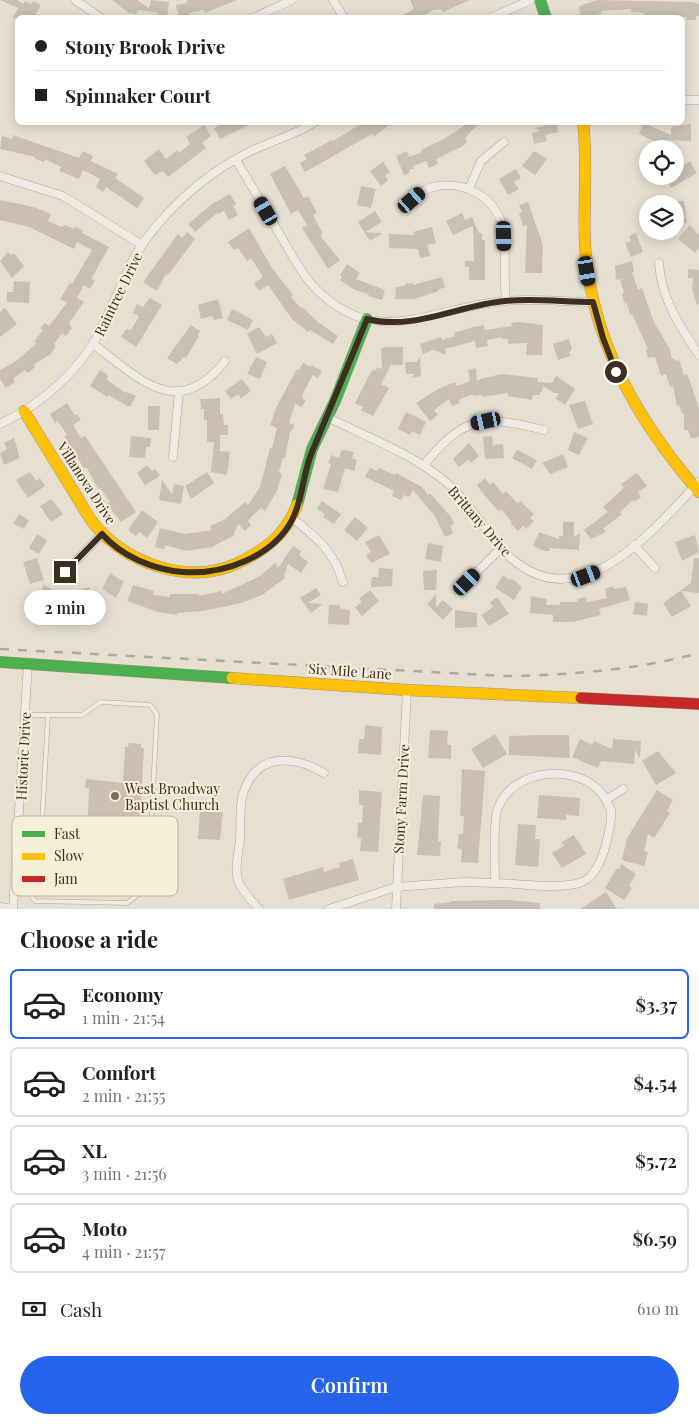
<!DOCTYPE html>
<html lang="en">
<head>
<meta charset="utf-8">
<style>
	:root { --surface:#fff; --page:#f6f6f6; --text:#202124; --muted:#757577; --line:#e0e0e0; --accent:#2563eb }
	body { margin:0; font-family:"Playfair Display",serif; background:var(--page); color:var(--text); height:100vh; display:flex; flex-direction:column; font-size:19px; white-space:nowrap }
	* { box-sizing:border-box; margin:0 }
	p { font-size:16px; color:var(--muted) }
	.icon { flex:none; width:28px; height:28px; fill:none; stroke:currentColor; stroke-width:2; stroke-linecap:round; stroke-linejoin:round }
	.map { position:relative; height:909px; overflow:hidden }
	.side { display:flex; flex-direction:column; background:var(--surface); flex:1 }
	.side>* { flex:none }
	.banner { position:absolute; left:15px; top:15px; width:670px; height:110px; border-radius:8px; box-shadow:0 2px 12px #0003; display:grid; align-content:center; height:110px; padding:0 20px; background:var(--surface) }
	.controls { position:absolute; left:639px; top:140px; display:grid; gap:10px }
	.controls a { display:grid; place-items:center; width:45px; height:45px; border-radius:50%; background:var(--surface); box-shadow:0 2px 12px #0003; font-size:25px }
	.end { position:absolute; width:22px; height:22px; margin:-11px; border:6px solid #3d2e20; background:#fff; box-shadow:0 0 0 2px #fff }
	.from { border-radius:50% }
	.bubble { position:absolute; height:35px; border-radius:18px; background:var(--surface); box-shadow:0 2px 12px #0003; font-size:16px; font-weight:600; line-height:35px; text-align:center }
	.car { position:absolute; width:15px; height:30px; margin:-15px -8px; border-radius:6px; box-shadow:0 0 4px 1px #0007; background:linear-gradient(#222 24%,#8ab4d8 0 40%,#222 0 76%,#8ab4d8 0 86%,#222 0) }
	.banner b { display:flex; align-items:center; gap:18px; height:48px; font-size:19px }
	.banner b+b { border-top:1px solid var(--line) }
	.banner i { width:12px; height:12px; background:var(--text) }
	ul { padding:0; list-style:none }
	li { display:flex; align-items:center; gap:15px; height:70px; margin:0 10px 8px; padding:0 10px; border:2px solid var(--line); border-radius:8px }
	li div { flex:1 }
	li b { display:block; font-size:19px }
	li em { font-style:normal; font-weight:600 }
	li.selected { border-color:var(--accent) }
	li>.icon { width:45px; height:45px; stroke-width:1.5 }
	h2 { padding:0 20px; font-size:22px; line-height:60px }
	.pay { display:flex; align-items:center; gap:12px; height:55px; padding:0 20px; font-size:19px }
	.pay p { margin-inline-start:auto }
	.primary-button { display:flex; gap:10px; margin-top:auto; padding:10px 20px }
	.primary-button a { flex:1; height:58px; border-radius:30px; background:var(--accent); color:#fff; font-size:20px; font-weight:600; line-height:58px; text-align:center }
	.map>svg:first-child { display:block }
</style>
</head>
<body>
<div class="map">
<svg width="699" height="909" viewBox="0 0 699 909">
	<rect width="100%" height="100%" fill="#e7e0d1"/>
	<g fill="#cbbfb2">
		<polygon points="0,0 17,0 23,4 25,1 31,4 33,1 41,5 34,18 13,18 18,8"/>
		<polygon points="112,0 137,0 149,8 151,0 169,2 167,18 157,18 158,13 139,10 135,15 131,12 130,14"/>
		<polygon points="187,0 237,0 205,13 204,10 189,13 190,18 179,18 176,5 187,3"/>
		<polygon points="410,0 470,0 443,12 441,9 433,10 420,18 398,18 414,9"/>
		<polygon points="598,0 693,2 699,4 699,16 696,16 696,20 687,20 687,17 644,15 644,13 631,12 631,9 601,11 601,14 581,18 579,6"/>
		<polygon points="226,122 253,122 253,123 220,139 214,128"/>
		<polygon points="364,122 393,122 374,137 372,134 305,172 300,163 307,159 304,155 332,140 333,141"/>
		<polygon points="470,122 480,122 465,138 467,141 463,146 436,159 438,164 429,168 426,161 413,166 414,168 409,170 410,172 404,175 396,156 407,151 409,157 422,152 421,150 444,139"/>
		<polygon points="556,123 558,132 545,135 547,141 534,144 532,133 540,131 535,128"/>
		<polygon points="644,123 671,135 671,127 691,124 691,141 661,140 660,144 639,134"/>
		<polygon points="204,125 211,136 202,143 206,148 168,177 163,171 155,175 144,161 159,149 166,159 177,150 179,153 190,144 186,137"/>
		<polygon points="13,135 79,158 83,151 93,156 91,161 118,174 115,178 144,198 137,208 106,187 103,192 96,187 100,179 83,170 79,179 59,171 61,167 45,159 44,162 35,159 35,157 0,149 2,136 12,139"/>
		<polygon points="534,151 547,159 535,175 522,166"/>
		<polygon points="690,161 697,173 671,188 665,176 675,176 675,170"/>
		<polygon points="383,162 390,172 385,176 388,180 381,186 370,171"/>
		<polygon points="285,166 304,198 308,196 317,213 313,215 322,232 321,237 340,260 328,269 302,228 307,225 298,210 291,214 270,174"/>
		<polygon points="516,169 521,178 514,182 519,189 508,195 499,179"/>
		<polygon points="361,186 376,189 371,208 357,205"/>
		<polygon points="230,194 236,204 233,206 238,215 229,220 224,211 218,214 217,213 195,232 188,224 212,204"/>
		<polygon points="0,200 34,207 51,214 48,221 62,227 65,225 74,229 75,226 83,231 82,233 109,247 91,279 95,280 90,289 84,285 77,298 84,302 69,323 72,328 66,336 62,333 54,344 56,346 51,354 33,365 35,367 28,373 25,370 14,378 14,383 6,388 0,379 0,370 15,362 37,343 34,342 43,330 40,328 45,323 49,326 67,303 60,299 70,283 72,284 92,250 77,242 74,249 29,227 0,220"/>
		<polygon points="675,201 684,201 687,223 678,223 677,218 675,218"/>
		<polygon points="528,202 543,245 542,273 525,273 527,225 523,226 519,213 522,212 519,205"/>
		<polygon points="375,211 382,222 365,232 383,233 370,241 358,222"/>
		<polygon points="462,213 465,220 472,217 479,233 482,233 482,240 485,240 485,280 469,280 469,267 465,267 465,261 474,261 473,226 453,235 446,221"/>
		<polygon points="690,225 699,235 699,248 695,253 678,239"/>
		<polygon points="432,227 436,243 427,245 430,256 420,258 418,249 389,248 389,234 414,235 413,232"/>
		<polygon points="249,228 272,268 293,295 291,297 301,308 302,307 318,322 338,336 333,344 310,330 308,332 292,319 268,285 259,291 254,283 262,278 262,275 251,258 247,261 238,248 234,250 228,242"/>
		<polygon points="187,232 195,239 168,275 166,274 157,291 143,282 178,234 182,238"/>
		<polygon points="636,233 643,252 631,257 625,243 631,241 629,236"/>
		<polygon points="8,252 12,255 14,253 24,266 12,278 0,261"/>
		<polygon points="632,261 634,272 632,272 638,290 642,288 653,320 670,350 672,359 674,358 675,361 679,360 684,375 687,374 690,381 699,408 699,437 691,438 688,430 684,430 684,413 682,414 679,405 677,406 673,386 670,387 666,374 661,376 655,357 648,358 646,349 648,349 632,314 630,315 627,303 625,304 622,295 624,292 620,279 616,280 615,266"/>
		<polygon points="347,264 360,273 356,279 385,290 382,300 368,296 369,294 355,290 340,280 342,277 340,275"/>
		<polygon points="688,269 699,270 699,304 697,305 692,289 693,278 688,278"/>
		<polygon points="442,277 445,287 438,290 439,291 414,299 395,299 396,287 405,286 405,284 413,283 413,285"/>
		<polygon points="14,281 30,282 29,303 7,302 7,292 13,292"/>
		<polygon points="150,298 162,305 136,347 121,337 126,329 131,330 139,316 133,313 137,304 143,307"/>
		<polygon points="218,299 223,318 214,320 212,316 201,319 198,305"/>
		<polygon points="5,308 17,324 0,337 0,312"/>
		<polygon points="232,309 253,320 248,330 227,320"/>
		<polygon points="520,322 543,325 542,355 526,355 527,343 508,344 508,339 502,339 502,337 487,340 488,346 476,348 475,341 445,349 446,355 434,350 423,354 420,344 441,337 442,340 455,336 454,333 473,327 484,325 485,330 512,326 511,323"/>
		<polygon points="191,325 200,331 198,335 199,336 186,358 184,357 177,364 167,358"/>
		<polygon points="259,327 266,337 272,334 277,343 257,354 247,334"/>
		<polygon points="569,339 572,348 569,353 571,356 558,360 553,344"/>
		<polygon points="385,347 403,347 403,365 391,365 381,384 389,388 373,416 361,410 363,407 355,403 372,370 375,371 377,367 382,369 381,348"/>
		<polygon points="420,356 421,376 412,378 414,374 406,374 405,362 417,362"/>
		<polygon points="256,357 267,362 260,379 247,374"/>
		<polygon points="303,363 310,367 312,365 322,371 318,378 313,375 304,391 302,398 306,400 302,407 295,404 289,423 295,425 290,433 285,458 283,458 279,472 282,474 277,491 265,511 261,508 252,516 248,521 251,525 245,531 238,524 233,536 212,547 186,551 165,545 164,549 155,547 160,528 185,534 212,530 210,526 225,519 245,502 248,505 260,487 270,448 272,448 277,428 270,425 277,406 297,369 299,370"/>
		<polygon points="476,368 477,380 501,374 538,378 537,382 552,383 556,376 575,389 565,405 556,399 559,393 554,393 543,386 542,392 540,392 540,395 533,395 532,400 508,396 508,393 482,397 482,395 473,396 473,394 459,400 460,403 452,406 449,399 434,410 438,415 430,421 416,403 438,389 455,382 457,386 470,381 468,370"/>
		<polygon points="100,370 108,375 107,380 123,391 136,396 130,407 108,395 107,397 90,386"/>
		<polygon points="242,379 251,391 241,398 238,394 231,399 225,391"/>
		<polygon points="220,398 220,414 223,414 224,425 228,425 228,435 220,435 220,451 230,452 227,475 211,472 214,442 207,442 207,420 204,420 204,409 201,409 200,399"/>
		<polygon points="585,401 593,424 578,429 569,405"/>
		<polygon points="67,403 75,416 77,414 81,420 73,425 81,438 85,436 136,512 121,522 107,504 110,502 100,488 98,489 87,468 84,468 67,443 64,437 67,435 58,421 55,423 50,414"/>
		<polygon points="148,406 160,406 159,430 148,430"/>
		<polygon points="406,412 426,422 420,435 412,431 410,435 398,429"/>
		<polygon points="574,432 588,438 579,455 568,450"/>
		<polygon points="131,436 151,438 150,447 146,447 145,458 129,457"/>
		<polygon points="492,436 493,445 503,444 504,458 485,459 483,437"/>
		<polygon points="14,438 20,458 4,465 0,453 7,449 4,443"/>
		<polygon points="469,443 479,456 471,463 468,460 459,467 453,459"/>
		<polygon points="344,450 354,452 352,458 357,460 354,471 345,468 338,492 323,489 331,464 328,463 331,455 339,458 341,451"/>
		<polygon points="517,450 537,460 532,469 512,458"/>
		<polygon points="563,454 568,467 550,474 542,463"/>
		<polygon points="147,465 152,471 155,469 160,476 145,485 137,473"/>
		<polygon points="370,468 377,471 379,468 395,475 396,473 422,487 428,495 430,493 451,517 454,524 450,526 453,533 445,537 435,516 413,490 409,497 404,495 401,500 392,496 394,491 365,477"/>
		<polygon points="30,472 36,481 40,478 45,486 28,498 16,480"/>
		<polygon points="207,472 214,483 191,499 185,486"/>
		<polygon points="637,473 647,486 638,492 641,497 634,502 633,500 620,512 622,514 603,529 606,532 591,539 584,530 608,512 603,507 624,488 621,484"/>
		<polygon points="485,478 490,485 493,482 503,494 506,491 518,504 520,501 534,514 530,518 534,521 526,529 523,526 518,531 510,523 512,522 501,509 499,512 481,491 477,485"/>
		<polygon points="162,480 172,494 174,484 184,486 181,504 159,500"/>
		<polygon points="51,499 63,514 51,522 40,506"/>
		<polygon points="322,501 341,514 334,524 323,517 325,514 317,509"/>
		<polygon points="142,510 158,522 147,538 139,532 136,536 128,530"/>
		<polygon points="19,514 29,520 24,529 13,524"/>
		<polygon points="355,517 368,528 357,541 344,530"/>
		<polygon points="563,522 574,522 574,537 580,533 579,550 550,548 549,551 545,551 533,546 539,532 559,539 559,536 563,536"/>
		<polygon points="37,534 47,540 39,554 29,548"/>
		<polygon points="379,535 390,554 371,563 366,555 371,552 365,542"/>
		<polygon points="695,535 699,552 682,561 675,542"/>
		<polygon points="428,543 443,546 441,562 425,559"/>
		<polygon points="293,546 301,551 299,555 308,562 301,573 288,564 284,576 285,578 262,595 241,603 203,611 177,613 177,615 158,612 127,601 133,585 154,591 153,595 170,597 170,594 199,594 199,596 221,591 222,594 260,576 275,563 278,568"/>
		<polygon points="37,558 44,580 30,584 23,562"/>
		<polygon points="694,558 699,558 699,593 681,591 691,606 672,617 663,603 691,583"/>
		<polygon points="379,568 393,569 392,586 371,587 372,577 378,577"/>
		<polygon points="437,570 436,590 424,590 423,571"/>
		<polygon points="110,573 124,582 116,598 102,589"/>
		<polygon points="503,575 510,580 511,578 522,587 514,600 495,588"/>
		<polygon points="44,585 64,596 58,607 38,596"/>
		<polygon points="613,586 614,589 626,587 630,600 599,609 601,615 573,622 553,622 553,615 530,613 531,596 547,599 546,605 560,605 560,602 578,602 577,599 586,597 587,602 607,598 605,589"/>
		<polygon points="89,587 95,605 73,611 68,595"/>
		<polygon points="316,588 321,595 308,603 323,604 311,613 300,598"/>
		<polygon points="370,590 379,601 362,616 355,607 362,602 359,599"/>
		<polygon points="436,594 436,607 443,600 453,609 443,620 427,604"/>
		<polygon points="497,597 509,614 489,626 481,615 493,607 490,602"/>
		<polygon points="635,602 648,604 647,616 633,614"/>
		<polygon points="329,605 339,605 341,609 350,610 349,625 328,624"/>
		<polygon points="455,610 477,613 477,627 455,628"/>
		<polygon points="365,725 382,727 381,755 358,753 359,739 364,739"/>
		<polygon points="430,730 448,731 447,745 451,745 451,759 428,758"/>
		<polygon points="495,734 507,754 483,768 471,749"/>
		<polygon points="541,735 569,735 570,758 509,755 509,736"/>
		<polygon points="580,739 592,745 594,741 612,749 613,739 641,741 640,758 635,750 634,764 601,761 598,768 572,757"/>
		<polygon points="129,743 141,744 141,748 144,748 140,822 146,822 144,847 139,847 139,854 101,852 101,840 88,839 87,835 89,788 85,788 86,779 123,783 125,747 128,747"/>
		<polygon points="658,751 676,773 656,785 642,761"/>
		<polygon points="462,769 485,771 478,863 461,862 462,849 457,848 459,834 463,834 464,816 460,816"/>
		<polygon points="359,790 382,792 378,852 360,851 361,838 357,837 358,823 362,823 363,805 359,805"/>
		<polygon points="657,790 673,800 667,811 670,813 654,838 648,834 644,851 648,852 644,866 622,860 627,838"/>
		<polygon points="423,795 440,796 438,841 441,842 440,856 417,855"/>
		<polygon points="539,795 580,798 579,816 566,815 566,820 537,818"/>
		<polygon points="200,811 223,812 220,840 198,839"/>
		<polygon points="518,824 536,825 535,839 540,839 538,867 515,865"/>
		<polygon points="574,835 586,854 562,868 552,853 564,846 562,842"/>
		<polygon points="353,859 359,880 289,900 283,879 323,867 324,872 340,867 339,863"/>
		<polygon points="621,864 636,874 629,886 632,888 624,900 605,888 617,868 620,869"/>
		<polygon points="606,892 617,909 580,909 594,900"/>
		<polygon points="508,900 540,903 540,909 434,909 434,904 451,902 451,901"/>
	</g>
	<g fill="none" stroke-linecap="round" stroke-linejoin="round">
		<defs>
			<g id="lane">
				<polyline points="16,873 39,876 145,880 149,865 157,714 150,705 101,702 82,715 25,715"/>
				<polyline points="33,874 32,897 35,901 127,903 139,894 145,880"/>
				<polyline points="39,876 48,715"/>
			</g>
			<g id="street">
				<polyline points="75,0 101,18"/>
				<polyline points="333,0 344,18"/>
				<polyline points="253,18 292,0"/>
				<polyline points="490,18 531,0"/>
				<polyline points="682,100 699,100"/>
				<path d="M236,160C251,185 266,210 280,235C290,252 300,271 313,286C376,353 434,306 505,301C534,298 564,302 593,302"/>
				<polyline points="0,176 63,196 142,245"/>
				<polyline points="469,189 481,161 504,142"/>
				<path d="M403,205C413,199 421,190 433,187C463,179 498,198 503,230C507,253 503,277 506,300"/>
				<path d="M659,263C661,298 680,327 699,355"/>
				<path d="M93,344C139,378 177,422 225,361"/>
				<path d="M327,417C367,437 413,454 447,483C472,504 487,537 511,558C581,620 654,529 699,482"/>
				<path d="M0,424C43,404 84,367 104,323C122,286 129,257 158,224C183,195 215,169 249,152C271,141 295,135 315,122"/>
				<polyline points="173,457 179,391"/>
				<path d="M424,465C464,415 484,415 544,430"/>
				<path d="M292,518C318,539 333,550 343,582"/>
				<polyline points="634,545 655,568"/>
				<polyline points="65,572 102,534"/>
				<polyline points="467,582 501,548"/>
				<polyline points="606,800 623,789"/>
				<polyline points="0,907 13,909"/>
				<polyline points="13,909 28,663"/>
				<path d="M259,909C251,900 243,892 238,881C234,870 239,851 240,839C241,825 239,807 243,794C256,752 293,755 324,773"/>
				<path d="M329,909L396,887L464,882L495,883H498C522,884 561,890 582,882C595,877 601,860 605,848C608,837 612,822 611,810C610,807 607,803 606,800C585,761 510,766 497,811C493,826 495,866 495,883"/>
				<polyline points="396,909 407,690"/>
			</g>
			<g id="fast">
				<polyline points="540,0 546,18"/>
				<polyline points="297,505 312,449 335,401 367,319"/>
				<polyline points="0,662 232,678"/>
			</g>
			<g id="slow">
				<path d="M583,122C588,163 583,203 585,244C591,341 637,420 699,492"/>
				<path d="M24,411C40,437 56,463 72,489C79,500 86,514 94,524C127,564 188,585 236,564C264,551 286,535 297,505"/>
				<polyline points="232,678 407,690 581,698"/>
			</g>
			<polyline id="jam" points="581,698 699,704"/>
		</defs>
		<use href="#lane" stroke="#ada599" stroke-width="5"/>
		<use href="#street" stroke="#ada599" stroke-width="9"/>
		<use href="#fast" stroke="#9c958a" stroke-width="12"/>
		<use href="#slow" stroke="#9c958a" stroke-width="12"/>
		<use href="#jam" stroke="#9c958a" stroke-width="12"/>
		<use href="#lane" stroke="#efebe3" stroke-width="4"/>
		<use href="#street" stroke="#efebe3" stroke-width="8"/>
		<use href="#fast" stroke="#4caf50" stroke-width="11"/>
		<use href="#slow" stroke="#ffc107" stroke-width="11"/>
		<use href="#jam" stroke="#c62828" stroke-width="11"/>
		<path stroke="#afaaa2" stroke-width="2.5" stroke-dasharray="9 9" stroke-linecap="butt" d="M0,649L505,676C570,675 636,670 699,653"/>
	</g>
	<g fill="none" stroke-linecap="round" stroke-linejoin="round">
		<path stroke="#3d2e20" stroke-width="6" d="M65,572L102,534C121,556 154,570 183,572C223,575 274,557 293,518C303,497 303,473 312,452C330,408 349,364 367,319C413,331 459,305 505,301C534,298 564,302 593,302L603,338L616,372"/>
	</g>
	<circle fill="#786c5e" stroke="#f7eed8" stroke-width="2" cx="115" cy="796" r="5"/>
	<g text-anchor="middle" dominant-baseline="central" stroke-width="4" stroke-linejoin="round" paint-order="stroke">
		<g font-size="14" fill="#3d2e20" stroke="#f7eed8">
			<text transform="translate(118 294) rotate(-64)">Raintree Drive</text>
			<text transform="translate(87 483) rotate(57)">Villanova Drive</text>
			<text transform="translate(480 521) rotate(49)">Brittany Drive</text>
			<text transform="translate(350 671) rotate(4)">Six Mile Lane</text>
			<text transform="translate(23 756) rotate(-87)">Historic Drive</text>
			<text transform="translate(401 799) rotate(-87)">Stony Farm Drive</text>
		</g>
		<g font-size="14" fill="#3d2e20" stroke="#f7eed8" text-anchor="start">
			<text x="125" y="788">West Broadway<tspan x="125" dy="16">Baptist Church</tspan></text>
		</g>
	</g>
	<rect x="12" y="816" width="166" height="80" rx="8" fill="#f7eed8" stroke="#bfb4a1" stroke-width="1"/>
	<rect x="22" y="831" width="23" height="6" fill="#4caf50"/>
	<rect x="22" y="853" width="23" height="7" fill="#ffc107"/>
	<rect x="22" y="876" width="23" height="6" fill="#c62828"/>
	<g font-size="14" fill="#3d2e20">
		<text x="54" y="839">Fast</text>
		<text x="54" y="861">Slow</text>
		<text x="54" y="884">Jam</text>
	</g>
</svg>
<div class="controls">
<a><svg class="icon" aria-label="locate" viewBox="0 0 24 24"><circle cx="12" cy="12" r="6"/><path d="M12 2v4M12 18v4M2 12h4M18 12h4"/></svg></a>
<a><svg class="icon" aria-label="layers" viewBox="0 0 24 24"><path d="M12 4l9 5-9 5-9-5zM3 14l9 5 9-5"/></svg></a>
</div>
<i class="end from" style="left:616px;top:372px"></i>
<i class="end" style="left:65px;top:572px"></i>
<div class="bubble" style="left:24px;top:590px;width:82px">2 min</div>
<i class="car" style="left:412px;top:200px;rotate:49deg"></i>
<i class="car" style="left:266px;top:211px;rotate:330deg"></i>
<i class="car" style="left:504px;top:236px;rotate:178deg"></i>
<i class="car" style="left:587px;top:271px;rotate:171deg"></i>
<i class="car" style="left:486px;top:421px;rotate:258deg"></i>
<i class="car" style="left:586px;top:576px;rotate:69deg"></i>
<i class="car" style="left:467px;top:582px;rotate:45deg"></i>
<div class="banner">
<b><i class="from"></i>Stony Brook Drive</b>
<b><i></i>Spinnaker Court</b>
</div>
</div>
<section class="side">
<h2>Choose a ride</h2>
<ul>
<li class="selected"><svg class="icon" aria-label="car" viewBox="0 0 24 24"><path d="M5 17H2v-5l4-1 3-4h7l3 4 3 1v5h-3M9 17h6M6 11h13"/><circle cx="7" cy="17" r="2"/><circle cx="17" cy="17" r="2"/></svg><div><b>Economy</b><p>1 min · 21:54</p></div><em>$3.37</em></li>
<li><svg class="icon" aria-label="car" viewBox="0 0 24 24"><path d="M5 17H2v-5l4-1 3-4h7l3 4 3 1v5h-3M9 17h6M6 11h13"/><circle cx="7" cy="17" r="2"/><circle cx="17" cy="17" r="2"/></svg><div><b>Comfort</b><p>2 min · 21:55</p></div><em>$4.54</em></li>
<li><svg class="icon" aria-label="car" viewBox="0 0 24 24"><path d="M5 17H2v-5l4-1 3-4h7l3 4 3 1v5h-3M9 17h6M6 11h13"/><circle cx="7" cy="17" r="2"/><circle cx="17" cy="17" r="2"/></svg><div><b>XL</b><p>3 min · 21:56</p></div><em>$5.72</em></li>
<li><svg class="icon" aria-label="car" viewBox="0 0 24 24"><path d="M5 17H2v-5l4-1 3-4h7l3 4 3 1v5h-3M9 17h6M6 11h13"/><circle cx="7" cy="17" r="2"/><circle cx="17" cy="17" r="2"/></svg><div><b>Moto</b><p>4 min · 21:57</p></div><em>$6.59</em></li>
</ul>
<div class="pay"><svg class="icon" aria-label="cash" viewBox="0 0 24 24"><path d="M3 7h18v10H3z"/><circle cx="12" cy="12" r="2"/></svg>Cash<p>610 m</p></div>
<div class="primary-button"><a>Confirm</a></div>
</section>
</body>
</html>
